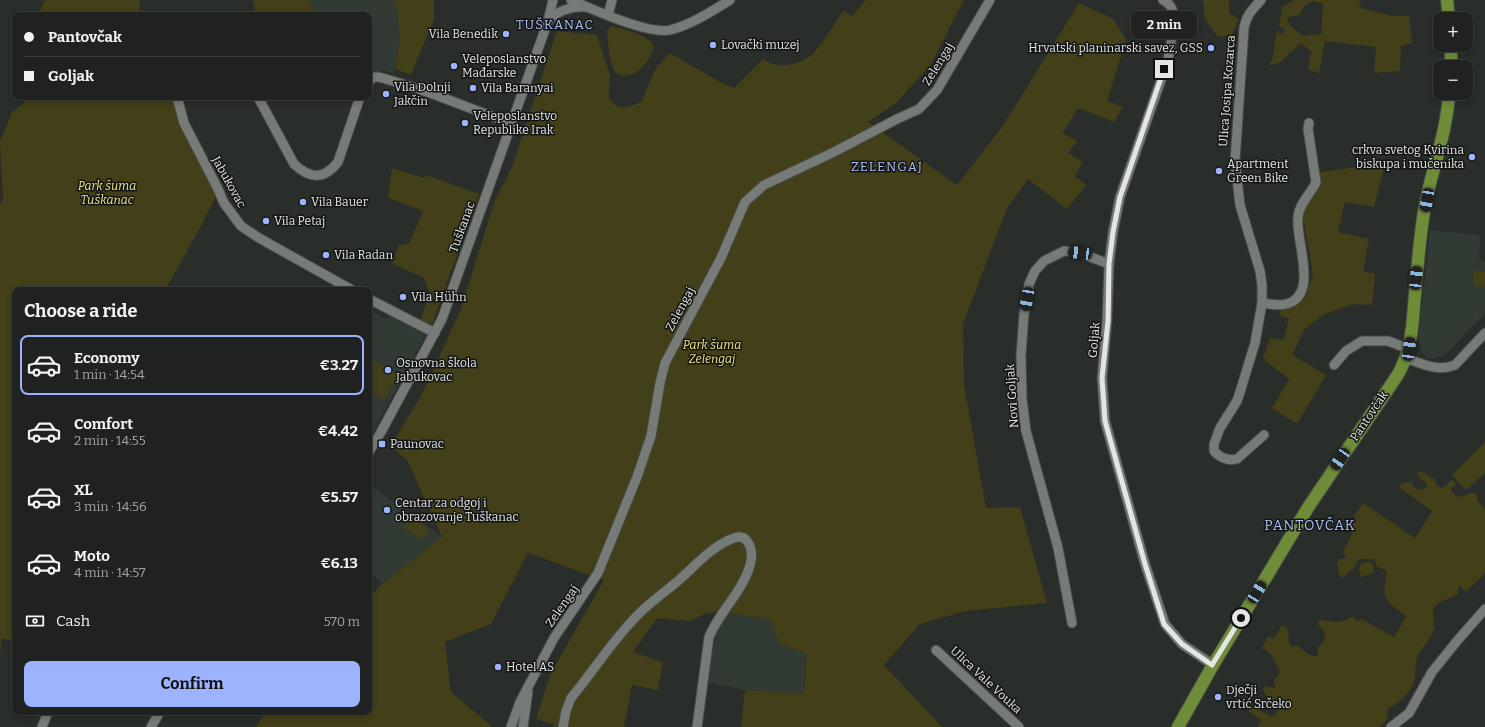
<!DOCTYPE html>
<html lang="en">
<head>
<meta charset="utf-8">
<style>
	:root { --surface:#1f2220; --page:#2c2f2d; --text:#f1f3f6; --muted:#a1a4a5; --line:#3c3f3e; --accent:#9eb3fd }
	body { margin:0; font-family:Bitter,serif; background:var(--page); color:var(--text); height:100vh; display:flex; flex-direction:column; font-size:15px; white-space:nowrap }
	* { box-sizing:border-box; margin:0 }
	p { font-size:13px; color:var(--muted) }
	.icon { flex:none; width:22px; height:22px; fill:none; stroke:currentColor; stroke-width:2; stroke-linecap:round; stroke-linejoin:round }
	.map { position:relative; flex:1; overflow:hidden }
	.drawer { position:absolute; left:12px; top:287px; width:360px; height:428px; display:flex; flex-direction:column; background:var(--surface); border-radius:8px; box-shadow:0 2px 6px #0003,0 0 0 1px var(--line) }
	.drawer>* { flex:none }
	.banner { position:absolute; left:12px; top:12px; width:360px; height:88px; border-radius:8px; box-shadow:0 2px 6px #0003,0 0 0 1px var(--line); display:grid; align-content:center; height:88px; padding:0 12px; background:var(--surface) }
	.fabs { position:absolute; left:1433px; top:12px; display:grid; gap:8px }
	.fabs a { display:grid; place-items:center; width:40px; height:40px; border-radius:8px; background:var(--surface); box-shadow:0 2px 6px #0003,0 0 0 1px var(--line); font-size:20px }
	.end { position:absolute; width:18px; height:18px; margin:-9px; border:5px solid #e3e6e4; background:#111; box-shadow:0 0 0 2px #111 }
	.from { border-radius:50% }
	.bubble { position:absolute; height:28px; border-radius:8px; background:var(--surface); box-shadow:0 2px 6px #0003,0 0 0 1px var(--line); font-size:13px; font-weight:700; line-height:28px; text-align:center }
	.car { position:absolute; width:12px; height:24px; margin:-12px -6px; border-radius:5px; box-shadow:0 0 3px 1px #0007; background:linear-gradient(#222 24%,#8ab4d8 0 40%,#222 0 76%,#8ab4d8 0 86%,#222 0) }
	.banner b { display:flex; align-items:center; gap:14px; height:38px; font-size:15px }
	.banner b+b { border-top:1px solid var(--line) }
	.banner i { width:10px; height:10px; background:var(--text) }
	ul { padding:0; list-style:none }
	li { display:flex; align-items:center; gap:12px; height:60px; margin:0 8px 6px; padding:0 4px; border:2px solid transparent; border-radius:8px }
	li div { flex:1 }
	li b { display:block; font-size:15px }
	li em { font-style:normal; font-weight:700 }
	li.on { border-color:var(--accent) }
	li>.icon { width:36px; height:36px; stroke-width:1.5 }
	h2 { padding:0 12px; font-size:18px; line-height:48px }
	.pay { display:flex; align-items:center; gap:10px; height:44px; padding:0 12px; font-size:15px }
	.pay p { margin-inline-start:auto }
	.primary-button { display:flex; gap:8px; margin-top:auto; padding:8px 12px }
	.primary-button a { flex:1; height:46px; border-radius:8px; background:var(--accent); color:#111; font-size:16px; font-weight:700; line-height:46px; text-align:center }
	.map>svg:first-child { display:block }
</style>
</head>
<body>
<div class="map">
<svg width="1485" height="727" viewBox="0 0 1485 727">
	<rect width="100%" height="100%" fill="#292e2a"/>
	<g fill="#323a34">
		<polygon points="309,0 394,0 399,17 400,44 394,73 384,71 374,72 369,74 369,15 316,15"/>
		<polygon points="1430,230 1480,235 1479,258 1485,262 1485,313 1445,355 1433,359 1427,357 1422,352 1418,339"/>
		<polygon points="369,310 387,319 390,315 426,335 369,439"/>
		<polygon points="369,484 442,537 382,584 369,570"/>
		<polygon points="730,613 772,620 780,644 807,654 804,694 745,690 707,682 716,635 720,624"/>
	</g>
	<g fill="#433f18" fill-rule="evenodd">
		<polygon points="45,0 140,0 138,15 38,15"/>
		<polygon points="252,0 309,0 316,15 255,15 254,3"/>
		<path d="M394,0H434V19L411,75L395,69C400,43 402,26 394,0Z"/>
		<path d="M866,0H964L931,64L896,103L868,122L957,185L1002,127L1079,3L1113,19L1126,40L1107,101L1123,107L1114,122L1078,108L1063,133L1077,141L1068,153L1083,162L1075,176L1086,185L1067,209L1028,179L1007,208L963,324L964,385L986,508L1020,507L1047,603L965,611L920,624L884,665L942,727H741L745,690L804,694L807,654L780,644L771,620L718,611L705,614L690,621L657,618L633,652L663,662L658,690L632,685L624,727H553V724L536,719L551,673L604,580L528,553L491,624L445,642L451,692L490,725V727H256L266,712H369V598L382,584L442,537L408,462L391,445L421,396L461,309L495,200L512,167L557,31L597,35L610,75L609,99L618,107H628L641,102L656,68L670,53L720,82L734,88L763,59C779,71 804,64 816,50C826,38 834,24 843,11L852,16Z"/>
		<polygon points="1203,0 1229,0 1229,13 1239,19 1232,35 1218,37 1205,19"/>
		<path d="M1294,0H1359L1361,8L1393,16H1409L1412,43L1401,46L1400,71L1374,73L1376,47L1325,41L1319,73L1308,70L1311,52L1301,43L1279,63L1269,65L1273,57L1276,33H1283L1285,30L1279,26L1282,7ZM1313,1L1323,4L1321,34L1303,36L1290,25L1286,18L1299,15L1305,5Z"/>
		<path d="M611,26C622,28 647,35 653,44C655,55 640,73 630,75C624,77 620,75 615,72C609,59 608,46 607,31Z"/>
		<polygon points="26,97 174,97 215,190 215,198 201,226 165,290 15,290 15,642 2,638 0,654 0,206 3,199 0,142 12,112 24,103"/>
		<polygon points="1385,163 1374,207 1345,202 1338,232 1369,239 1363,271 1375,274 1372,305 1353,304 1322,315 1304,330 1292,355 1326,375 1297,424 1272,408 1289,379 1263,359 1270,338 1284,340 1289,318 1280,316 1281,308 1305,299 1313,274 1302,211 1320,172"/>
		<polygon points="392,168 424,178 426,175 479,194 432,324 421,320 430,292 423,277 392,264 399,245 409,244 423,211 388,198"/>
		<polygon points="1474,271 1485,272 1485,287 1473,285"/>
		<polygon points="373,360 398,374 384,400 369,391 369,367"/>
		<polygon points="1485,442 1485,473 1466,490 1452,475"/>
		<path d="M1418,471L1424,472L1429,477L1435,479L1437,485L1442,488L1452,480L1457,485L1451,488V491L1457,497L1463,496L1472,492L1477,495V500L1485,509V573L1466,592L1459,585L1458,594C1451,599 1438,600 1434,608C1431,612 1436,623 1434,629C1431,640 1420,648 1417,658C1415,664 1416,671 1415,677C1413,693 1400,701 1388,709L1387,719L1380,727H1258L1261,720L1248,711L1252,704L1268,715L1274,716L1278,710L1265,694L1263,689L1265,686L1275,688L1274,680L1278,676L1280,671L1270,653L1262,648L1268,636L1274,639L1282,625L1287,628C1289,634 1287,641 1291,647L1297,645L1308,654L1312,656H1317L1318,653V648C1326,638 1329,635 1319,626L1318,623L1320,620C1332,621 1341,625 1351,617H1354L1355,620L1357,621L1361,619L1394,637L1406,616C1398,610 1389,605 1385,595C1382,587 1390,578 1384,569L1377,567L1374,559H1360L1356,562L1355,568L1348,572L1343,578L1339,575L1337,565L1339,559H1345L1346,558L1343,552L1351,536L1355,514L1363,503L1415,538L1432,511L1399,487L1403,483L1412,482L1413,487L1420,490L1426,488L1427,484L1419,478L1417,474Z"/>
		<polygon points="413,516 430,531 421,540 403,527"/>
		<polygon points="1369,562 1373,564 1374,572 1372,574 1366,575 1363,577 1361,577 1359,570 1361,564"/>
	</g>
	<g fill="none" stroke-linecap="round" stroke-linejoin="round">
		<defs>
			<g id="minor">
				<path d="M571,0C591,9 650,35 670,30C691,25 712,11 730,0"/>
				<path d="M1163,0C1167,2 1170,4 1172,9C1176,19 1170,49 1168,60L1120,197L1113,232L1109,264L1107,321L1102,378L1105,421L1145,564L1165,624L1182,644L1213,665"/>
				<path d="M1261,0C1252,10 1247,14 1244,28L1235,161L1240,205L1260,271L1262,285V303L1255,343L1240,392L1237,401L1220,428L1214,444V451C1220,458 1229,461 1237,459L1264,435"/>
				<polyline points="608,15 612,0"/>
				<path d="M548,21C557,11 571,6 585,7"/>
				<polyline points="369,81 374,77 379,77 396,82 433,94 512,124"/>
				<polyline points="177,97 184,123 218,189 224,203 241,226 259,238 352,290"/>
				<path d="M258,97L294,164C310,179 324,180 338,162L360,97"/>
				<polyline points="369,299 435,333"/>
				<path d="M1262,303C1270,304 1278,306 1286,304C1320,296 1295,240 1298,217C1299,203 1311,194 1316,182L1308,129L1309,123"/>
				<path d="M1406,358C1422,364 1438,372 1455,365L1485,333"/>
				<polyline points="1334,365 1346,351 1362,341 1388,341 1409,349"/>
				<polyline points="369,452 381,432 442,319 548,21 553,0"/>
				<polyline points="1072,623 1058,548 1026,431 1022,399 1021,355 1024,314 1029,284 1035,271 1044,261 1064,251 1080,253 1109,264"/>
				<polyline points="936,650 1019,727"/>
				<polyline points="42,727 48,712"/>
				<polyline points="151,727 160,712"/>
				<polyline points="511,727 520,702 554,638 598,573 637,477 651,436 660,383 665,363 721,258 745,202 764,185 832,153 897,119 919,109 937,90 990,0"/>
				<polyline points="523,727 528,691"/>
				<path d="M563,727L566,711L571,698C592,673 610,644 633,620C646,605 664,593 679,580C695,566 713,545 734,538C748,532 753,550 751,561C745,590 720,610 709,637L697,727"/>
				<polyline points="1391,727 1409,713 1432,672 1457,641 1485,609"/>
			</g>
			<g id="major">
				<polyline points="1447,0 1449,19"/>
				<polyline points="1451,45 1451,67"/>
				<path d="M1178,727L1213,665L1309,506L1397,376C1413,349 1412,324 1415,294C1418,263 1420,231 1426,200C1434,164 1447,130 1449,93"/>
			</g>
		</defs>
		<use href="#minor" stroke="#484c49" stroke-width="11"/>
		<use href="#major" stroke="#484c49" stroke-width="14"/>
		<use href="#minor" stroke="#767b77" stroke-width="9"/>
		<use href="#major" stroke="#6f8c39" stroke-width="12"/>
	</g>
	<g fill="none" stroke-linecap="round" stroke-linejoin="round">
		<polyline stroke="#e3e6e4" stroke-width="5" points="1164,69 1120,197 1113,232 1109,264 1108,321 1102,378 1105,421 1145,564 1164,624 1182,644 1212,665 1241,618"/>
	</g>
	<g fill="#9eb3fd" stroke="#131514" stroke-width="1.5">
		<circle cx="506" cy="34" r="4"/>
		<circle cx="713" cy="45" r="4"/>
		<circle cx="1211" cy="48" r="4"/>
		<circle cx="454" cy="66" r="4"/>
		<circle cx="473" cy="88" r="4"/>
		<circle cx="386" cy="94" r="4"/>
		<circle cx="465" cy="123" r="4"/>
		<circle cx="1472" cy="157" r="4"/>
		<circle cx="1219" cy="171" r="4"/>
		<circle cx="303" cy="202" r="4"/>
		<circle cx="266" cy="221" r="4"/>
		<circle cx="326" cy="255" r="4"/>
		<circle cx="403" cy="297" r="4"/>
		<circle cx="388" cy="370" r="4"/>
		<rect x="378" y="440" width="8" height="8" rx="2"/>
		<circle cx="387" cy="510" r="4"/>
		<circle cx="498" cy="667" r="4"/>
		<circle cx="1218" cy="697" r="4"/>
	</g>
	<g text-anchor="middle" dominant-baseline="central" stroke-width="3" stroke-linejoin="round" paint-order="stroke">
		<g font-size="12" fill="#e3e6e4" stroke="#131514" text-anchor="start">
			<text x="498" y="34" text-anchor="end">Vila Benedik</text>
			<text x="721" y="45">Lovački muzej</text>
			<text x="1203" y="48" text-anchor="end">Hrvatski planinarski savez, GSS</text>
			<text x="462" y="59">Veleposlanstvo<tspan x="462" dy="14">Mađarske</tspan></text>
			<text x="394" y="87">Vila Dolnji<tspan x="394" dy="14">Jakčin</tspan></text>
			<text x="481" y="88">Vila Baranyai</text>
			<text x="473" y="116">Veleposlanstvo<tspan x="473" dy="14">Republike Irak</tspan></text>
			<text x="1464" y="150" text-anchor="end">crkva svetog Kvirina<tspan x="1464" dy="14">biskupa i mučenika</tspan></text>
			<text x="1227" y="164">Apartment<tspan x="1227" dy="14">Green Bike</tspan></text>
			<text x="311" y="202">Vila Bauer</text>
			<text x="274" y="221">Vila Petaj</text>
			<text x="334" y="255">Vila Radan</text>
			<text x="411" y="297">Vila Hühn</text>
			<text x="396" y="363">Osnovna škola<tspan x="396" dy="14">Jabukovac</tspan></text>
			<text x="390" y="444">Paunovac</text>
			<text x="395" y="503">Centar za odgoj i<tspan x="395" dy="14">obrazovanje Tuškanac</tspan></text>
			<text x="506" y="667">Hotel AS</text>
			<text x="1226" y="690">Dječji<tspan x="1226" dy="14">vrtić Srčeko</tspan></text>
		</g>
		<g font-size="12" fill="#e3e6e4" stroke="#131514">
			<text transform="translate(938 64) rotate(-58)">Zelengaj</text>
			<text transform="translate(1227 91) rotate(-86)">Ulica Josipa Kozarca</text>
			<text transform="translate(229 182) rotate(61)">Jabukovac</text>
			<text transform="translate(462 227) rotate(-70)">Tuškanac</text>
			<text transform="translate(680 309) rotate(-62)">Zelengaj</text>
			<text transform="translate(1094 340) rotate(-85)">Goljak</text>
			<text transform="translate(1012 396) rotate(-94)">Novi Goljak</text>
			<text transform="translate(1369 416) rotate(-56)">Pantovčak</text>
			<text transform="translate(562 606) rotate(-55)">Zelengaj</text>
			<text transform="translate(986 680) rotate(43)">Ulica Vale Vouka</text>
		</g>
		<g font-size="12" font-style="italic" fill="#f0e683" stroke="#131514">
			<text x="107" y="186">Park šuma<tspan x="107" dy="14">Tuškanac</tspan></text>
			<text x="712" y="345">Park šuma<tspan x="712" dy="14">Zelengaj</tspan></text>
		</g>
		<g font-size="13" letter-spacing="1" fill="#adbef4" stroke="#131514">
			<text x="555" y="24">TUŠKANAC</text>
			<text x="887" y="166">ZELENGAJ</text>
		</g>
		<g font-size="14" letter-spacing="1" fill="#adbef4" stroke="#131514">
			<text x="1310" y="525">PANTOVČAK</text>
		</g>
	</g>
</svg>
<div class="fabs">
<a>+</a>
<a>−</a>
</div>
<i class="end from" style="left:1241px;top:618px"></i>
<i class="end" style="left:1164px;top:69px"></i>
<div class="bubble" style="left:1131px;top:11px;width:66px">2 min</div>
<i class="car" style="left:1427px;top:200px;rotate:190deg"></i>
<i class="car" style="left:1080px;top:253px;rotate:276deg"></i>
<i class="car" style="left:1416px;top:278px;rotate:6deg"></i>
<i class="car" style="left:1027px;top:299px;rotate:190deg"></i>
<i class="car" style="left:1409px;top:349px;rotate:8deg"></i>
<i class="car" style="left:1340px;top:459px;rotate:214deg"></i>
<i class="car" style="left:1257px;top:592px;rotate:31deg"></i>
<div class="banner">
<b><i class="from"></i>Pantovčak</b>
<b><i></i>Goljak</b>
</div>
<section class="drawer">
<h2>Choose a ride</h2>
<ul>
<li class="on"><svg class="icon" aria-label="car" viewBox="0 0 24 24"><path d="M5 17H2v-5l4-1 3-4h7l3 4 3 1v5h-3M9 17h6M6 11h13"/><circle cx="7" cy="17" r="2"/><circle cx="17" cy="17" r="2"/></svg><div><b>Economy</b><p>1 min · 14:54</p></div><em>€3.27</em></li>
<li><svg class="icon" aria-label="car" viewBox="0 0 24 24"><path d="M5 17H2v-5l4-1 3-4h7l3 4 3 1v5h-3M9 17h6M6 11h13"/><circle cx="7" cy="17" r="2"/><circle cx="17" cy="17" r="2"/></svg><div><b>Comfort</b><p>2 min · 14:55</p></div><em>€4.42</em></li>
<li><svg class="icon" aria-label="car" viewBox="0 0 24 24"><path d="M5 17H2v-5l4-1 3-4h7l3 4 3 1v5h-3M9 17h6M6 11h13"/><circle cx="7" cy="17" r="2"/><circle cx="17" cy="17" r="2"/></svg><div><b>XL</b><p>3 min · 14:56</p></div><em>€5.57</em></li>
<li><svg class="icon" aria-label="car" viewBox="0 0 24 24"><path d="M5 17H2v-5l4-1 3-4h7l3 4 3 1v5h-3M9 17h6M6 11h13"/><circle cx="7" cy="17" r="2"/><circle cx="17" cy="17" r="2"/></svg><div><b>Moto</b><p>4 min · 14:57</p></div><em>€6.13</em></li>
</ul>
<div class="pay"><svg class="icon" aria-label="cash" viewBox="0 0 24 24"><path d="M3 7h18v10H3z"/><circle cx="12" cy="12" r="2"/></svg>Cash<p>570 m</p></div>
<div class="primary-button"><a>Confirm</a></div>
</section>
</div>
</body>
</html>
